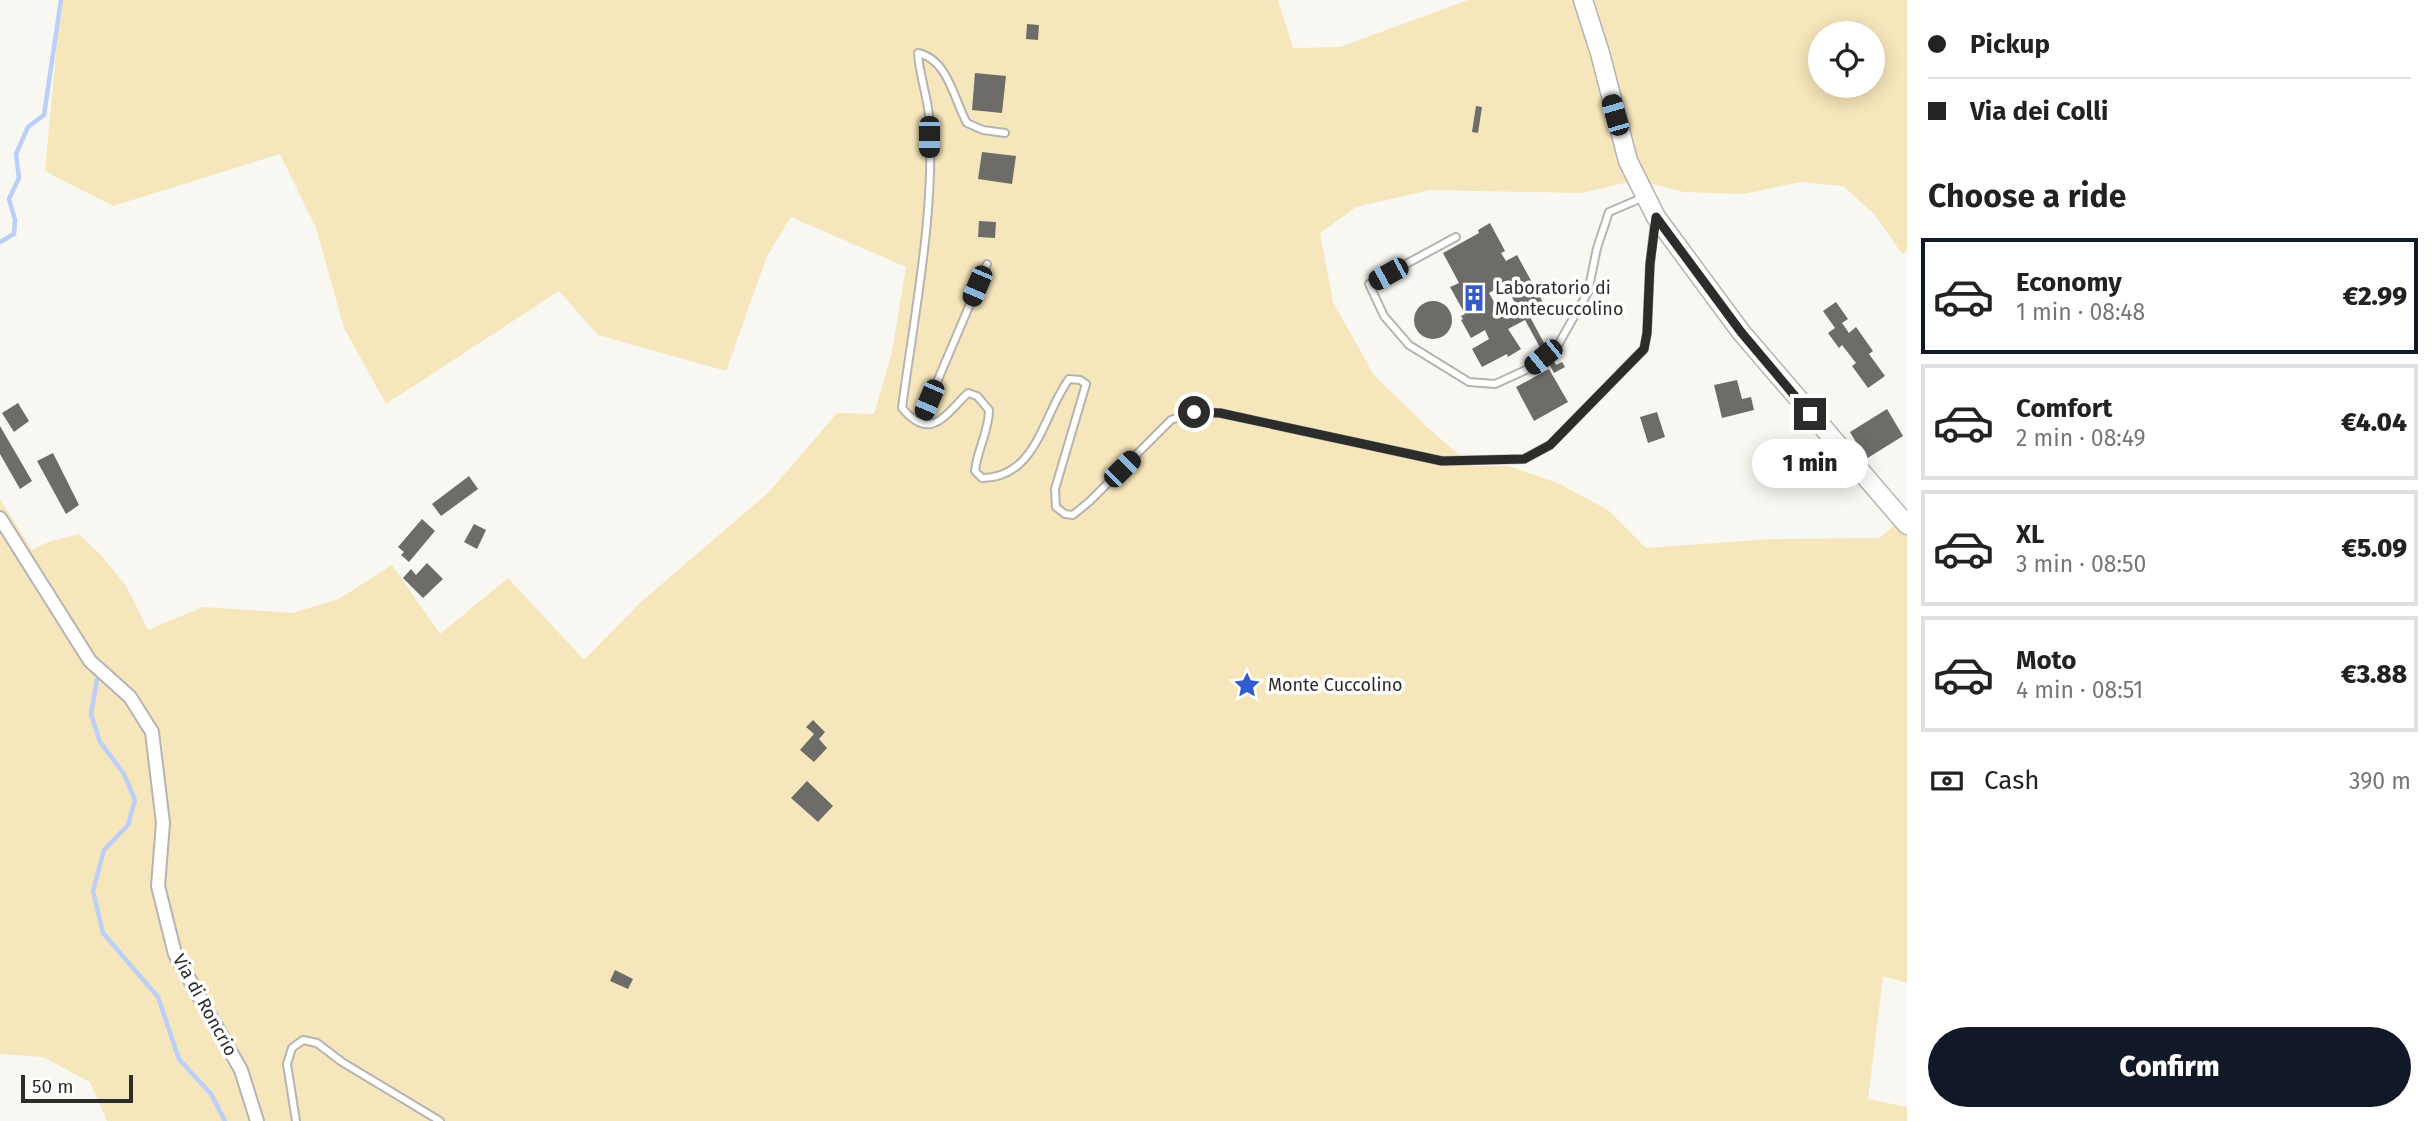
<!DOCTYPE html>
<html lang="en">
<head>
<meta charset="utf-8">
<style>
	:root { --surface:#fff; --page:#f2f2f2; --text:#222; --muted:#767676; --line:#e0e0e0; --accent:#111827 }
	body { margin:0; font-family:"Fira Sans",sans-serif; background:var(--page); color:var(--text); height:100vh; display:flex; flex-direction:column; font-size:26px; white-space:nowrap }
	* { box-sizing:border-box; margin:0 }
	p { font-size:23px; color:var(--muted) }
	.icon { flex:none; width:38px; height:38px; fill:none; stroke:currentColor; stroke-width:2; stroke-linecap:round; stroke-linejoin:round }
	.map { position:relative; flex:1; overflow:hidden }
	.sheet { display:flex; flex-direction:column; background:var(--surface); width:525px }
	.sheet>* { flex:none }
	.top-card { display:grid; align-content:center; height:154px; padding:0 21px; background:var(--surface) }
	.fabs { position:absolute; left:1808px; top:21px; display:grid; gap:14px }
	.fabs a { display:grid; place-items:center; width:77px; height:77px; border-radius:50%; background:var(--surface); box-shadow:0 4px 18px #0003; font-size:35px }
	.scale { position:absolute; left:21px; bottom:18px; width:112px; box-sizing:border-box; padding-left:7px; border:4px solid #2c2c2a; border-top:0; font-size:19px; line-height:24px; white-space:nowrap; color:#2c2c2a; -webkit-text-stroke:5px #fff; paint-order:stroke }
	.end { position:absolute; width:32px; height:32px; margin:-16px; border:9px solid #2c2c2a; background:#fff; box-shadow:0 0 0 4px #fff }
	.from { border-radius:50% }
	.bubble { position:absolute; height:49px; border-radius:24px; background:var(--surface); box-shadow:0 4px 18px #0003; font-size:23px; font-weight:800; line-height:49px; text-align:center }
	.car { position:absolute; width:21px; height:42px; margin:-21px -10px; border-radius:9px; box-shadow:0 0 5px 2px #0007; background:linear-gradient(#222 24%,#8ab4d8 0 40%,#222 0 76%,#8ab4d8 0 86%,#222 0) }
	.top-card b { display:flex; align-items:center; gap:24px; height:66px; font-size:26px }
	.top-card b+b { border-top:2px solid var(--line) }
	.top-card i { width:18px; height:18px; background:var(--text) }
	ul { padding:0; list-style:none }
	li { display:flex; align-items:center; gap:21px; height:116px; margin:0 14px 10px; padding:0 7px; border:4px solid var(--line); border-radius:0px }
	li div { flex:1 }
	li b { display:block; font-size:26px }
	li em { font-style:normal; font-weight:800 }
	li.on { border-color:var(--accent) }
	li>.icon { width:63px; height:63px; stroke-width:1.5 }
	h2 { padding:0 21px; font-size:32px; line-height:84px }
	.pay { display:flex; align-items:center; gap:18px; height:77px; padding:0 21px; font-size:26px }
	.pay p { margin-inline-start:auto }
	.action { display:flex; gap:14px; margin-top:auto; padding:14px 21px }
	.action a { flex:1; height:80px; border-radius:42px; background:var(--accent); color:#fff; font-size:28px; font-weight:800; line-height:80px; text-align:center }
	main { display:flex; flex:1; min-height:0 }
	.map>svg:first-child { display:block }
</style>
</head>
<body>
<main>
<div class="map">
<svg width="1907" height="1121" viewBox="0 0 1907 1121">
	<rect width="100%" height="100%" fill="#f8f7f2"/>
	<path fill="#f6e6bb" fill-rule="evenodd" d="M61,0H1278L1293,48L1340,47L1468,0H1907V250L1902,254L1875,215L1843,186L1801,182L1743,194L1684,192L1637,180L1581,193L1430,190L1356,207L1320,233L1333,302L1374,375L1426,426L1472,466H1509L1560,484L1608,510L1646,548L1772,539L1879,538L1900,521L1907,531V983L1883,976L1868,1099L1907,1107V1121H107L90,1082L43,1057L0,1054V499L32,550L48,542L79,534L101,555L126,586L148,630L203,607L292,613L339,599L392,565L440,634L508,578L584,660L642,601L770,491L837,413L874,414L892,352L906,267L791,217L767,256L726,371L598,335L559,291L386,404L344,328L316,228L280,154L113,206L45,171ZM1820,33H1872V86H1820Z"/>
	<g fill="none" stroke-linecap="round" stroke-linejoin="round">
		<g stroke="#bccff7" stroke-width="4.5">
			<polyline points="0,242 14,234 15,220 9,199 19,178 16,154 28,127 44,115 61,0"/>
			<polyline points="97,680 91,714 100,742 124,774 135,800 128,825 104,850 93,891 103,933 158,997 179,1059 211,1094 225,1121"/>
		</g>
	</g>
	<g fill="#6e6c68" fill-rule="evenodd">
		<polygon points="1027,24 1039,25 1038,40 1026,39"/>
		<polygon points="975,73 1006,76 1002,113 972,110"/>
		<polygon points="1476,106 1482,107 1478,133 1472,132"/>
		<polygon points="982,152 1016,156 1012,184 978,179"/>
		<polygon points="979,221 996,222 995,238 978,237"/>
		<path d="M1490,223L1505,251L1501,253L1506,261L1517,255L1546,308L1530,317L1556,365L1562,362L1565,367L1554,373L1525,320L1508,329L1521,349L1508,357L1507,354L1482,367L1472,349L1489,339L1485,330L1471,338L1461,320L1463,319L1461,316L1465,314L1450,287L1459,283L1443,253L1479,233L1478,230ZM1505,284L1515,303L1499,311L1489,293Z"/>
		<circle cx="1433" cy="320" r="19"/>
		<polygon points="1836,302 1848,319 1842,323 1849,333 1856,327 1873,351 1869,354 1885,376 1868,388 1852,366 1856,363 1842,345 1839,348 1828,333 1835,328 1823,311"/>
		<polygon points="1549,369 1568,402 1534,421 1516,387"/>
		<polygon points="1737,380 1742,399 1751,397 1754,410 1722,418 1714,385"/>
		<polygon points="18,403 29,421 14,432 2,413"/>
		<polygon points="1887,409 1903,436 1866,459 1850,432"/>
		<polygon points="1657,412 1665,437 1648,443 1640,417"/>
		<polygon points="0,426 32,481 20,489 0,454"/>
		<polygon points="53,453 79,505 66,514 37,461"/>
		<polygon points="469,476 478,489 441,516 432,504"/>
		<polygon points="422,519 435,531 409,562 401,555 404,552 398,547"/>
		<polygon points="474,524 486,530 477,549 464,542"/>
		<polygon points="427,563 443,579 423,598 403,578 411,569 416,575"/>
		<polygon points="813,720 825,732 819,739 827,748 814,762 800,750 814,734 806,727"/>
		<polygon points="807,781 833,806 818,822 791,798"/>
		<polygon points="615,970 633,979 628,989 610,981"/>
	</g>
	<g fill="none" stroke-linecap="round" stroke-linejoin="round">
		<defs>
			<g id="lane">
				<path d="M1005,133L983,130L967,123C954,100 948,59 918,53C919,74 927,94 929,116C936,209 914,315 902,408C931,442 944,416 968,393L977,396L989,410C989,431 977,450 975,471L982,478C1037,478 1043,414 1069,379L1080,380L1086,384L1055,489L1056,507L1065,514L1073,515L1090,501L1171,420L1194,412L1220,413L1442,461L1524,459L1550,445L1644,349L1647,333L1650,264L1655,222"/>
				<polyline points="1456,237 1369,284 1384,316 1409,345 1469,382 1495,384 1528,369 1558,345 1588,292 1597,248 1609,212 1644,197"/>
				<polyline points="920,422 987,264"/>
				<polyline points="296,1121 287,1064 292,1048 303,1040 317,1043 342,1062 440,1121"/>
			</g>
			<polyline id="street" points="0,518 90,661 130,697 152,732 163,823 158,886 175,954 241,1070 257,1121"/>
			<polyline id="secondary" points="1583,0 1600,53 1628,161 1656,217 1741,332 1907,525"/>
		</defs>
		<use href="#lane" stroke="#b6b4b0" stroke-width="10"/>
		<use href="#street" stroke="#b6b4b0" stroke-width="16"/>
		<use href="#secondary" stroke="#b6b4b0" stroke-width="21"/>
		<use href="#lane" stroke="#fff" stroke-width="6"/>
		<use href="#street" stroke="#fff" stroke-width="12"/>
		<use href="#secondary" stroke="#fff" stroke-width="18"/>
	</g>
	<g fill="none" stroke-linecap="round" stroke-linejoin="round">
		<polyline stroke="#2c2c2a" stroke-width="9" points="1194,412 1220,413 1442,461 1524,459 1550,445 1644,349 1647,333 1650,264 1656,217 1741,332 1810,414"/>
	</g>
	<defs>
		<symbol id="building-bare" viewBox="-9 -9 18 18"><path d="M-4-6H4V6H1V3H-1V6H-4ZM-2.5-4.3h1.7v1.8h-1.7ZM.8-4.3h1.7v1.8H.8ZM-2.5-1h1.7V.8h-1.7ZM.8-1h1.7V.8H.8Z" fill="#315dcc" stroke="#fff" stroke-width="2.5" paint-order="stroke"/></symbol>
		<symbol id="sight-bare" viewBox="-9 -9 18 18"><path d="M0-6L1.8-2.2L6-1.7L2.9 1.2L3.7 5.4L0 3.3L-3.7 5.4L-2.9 1.2L-6-1.7L-1.8-2.2Z" fill="#315dcc" stroke="#fff" stroke-width="2.5" paint-order="stroke"/></symbol>
	</defs>
	<g fill-rule="evenodd">
		<use href="#building-bare" x="1455" y="279" width="38" height="38"/>
		<use href="#sight-bare" x="1228" y="666" width="38" height="38"/>
	</g>
	<g text-anchor="middle" dominant-baseline="central" stroke-width="7" stroke-linejoin="round" paint-order="stroke">
		<g font-size="18" fill="#2c2c2a" stroke="#fff" text-anchor="start">
			<text x="1495" y="288">Laboratorio di<tspan x="1495" dy="21">Montecuccolino</tspan></text>
			<text x="1268" y="685">Monte Cuccolino</text>
		</g>
		<g font-size="18" fill="#2c2c2a" stroke="#fff">
			<text transform="translate(205 1005) rotate(61)">Via di Roncrio</text>
		</g>
	</g>
</svg>
<div class="fabs">
<a><svg class="icon" aria-label="locate" viewBox="0 0 24 24"><circle cx="12" cy="12" r="6"/><path d="M12 2v4M12 18v4M2 12h4M18 12h4"/></svg></a>
</div>
<div class="scale">50 m</div>
<i class="end from" style="left:1194px;top:412px"></i>
<i class="end" style="left:1810px;top:414px"></i>
<div class="bubble" style="left:1752px;top:439px;width:116px">1 min</div>
<i class="car" style="left:1615px;top:115px;rotate:344deg"></i>
<i class="car" style="left:929px;top:137px;rotate:180deg"></i>
<i class="car" style="left:1388px;top:274px;rotate:241deg"></i>
<i class="car" style="left:977px;top:286px;rotate:203deg"></i>
<i class="car" style="left:1543px;top:357px;rotate:231deg"></i>
<i class="car" style="left:929px;top:400px;rotate:203deg"></i>
<i class="car" style="left:1122px;top:469px;rotate:45deg"></i>
</div>
<section class="sheet">
<div class="top-card">
<b><i class="from"></i>Pickup</b>
<b><i></i>Via dei Colli</b>
</div>
<h2>Choose a ride</h2>
<ul>
<li class="on"><svg class="icon" aria-label="car" viewBox="0 0 24 24"><path d="M5 17H2v-5l4-1 3-4h7l3 4 3 1v5h-3M9 17h6M6 11h13"/><circle cx="7" cy="17" r="2"/><circle cx="17" cy="17" r="2"/></svg><div><b>Economy</b><p>1 min · 08:48</p></div><em>€2.99</em></li>
<li><svg class="icon" aria-label="car" viewBox="0 0 24 24"><path d="M5 17H2v-5l4-1 3-4h7l3 4 3 1v5h-3M9 17h6M6 11h13"/><circle cx="7" cy="17" r="2"/><circle cx="17" cy="17" r="2"/></svg><div><b>Comfort</b><p>2 min · 08:49</p></div><em>€4.04</em></li>
<li><svg class="icon" aria-label="car" viewBox="0 0 24 24"><path d="M5 17H2v-5l4-1 3-4h7l3 4 3 1v5h-3M9 17h6M6 11h13"/><circle cx="7" cy="17" r="2"/><circle cx="17" cy="17" r="2"/></svg><div><b>XL</b><p>3 min · 08:50</p></div><em>€5.09</em></li>
<li><svg class="icon" aria-label="car" viewBox="0 0 24 24"><path d="M5 17H2v-5l4-1 3-4h7l3 4 3 1v5h-3M9 17h6M6 11h13"/><circle cx="7" cy="17" r="2"/><circle cx="17" cy="17" r="2"/></svg><div><b>Moto</b><p>4 min · 08:51</p></div><em>€3.88</em></li>
</ul>
<div class="pay"><svg class="icon" aria-label="cash" viewBox="0 0 24 24"><path d="M3 7h18v10H3z"/><circle cx="12" cy="12" r="2"/></svg>Cash<p>390 m</p></div>
<div class="action"><a>Confirm</a></div>
</section>
</main>
</body>
</html>
